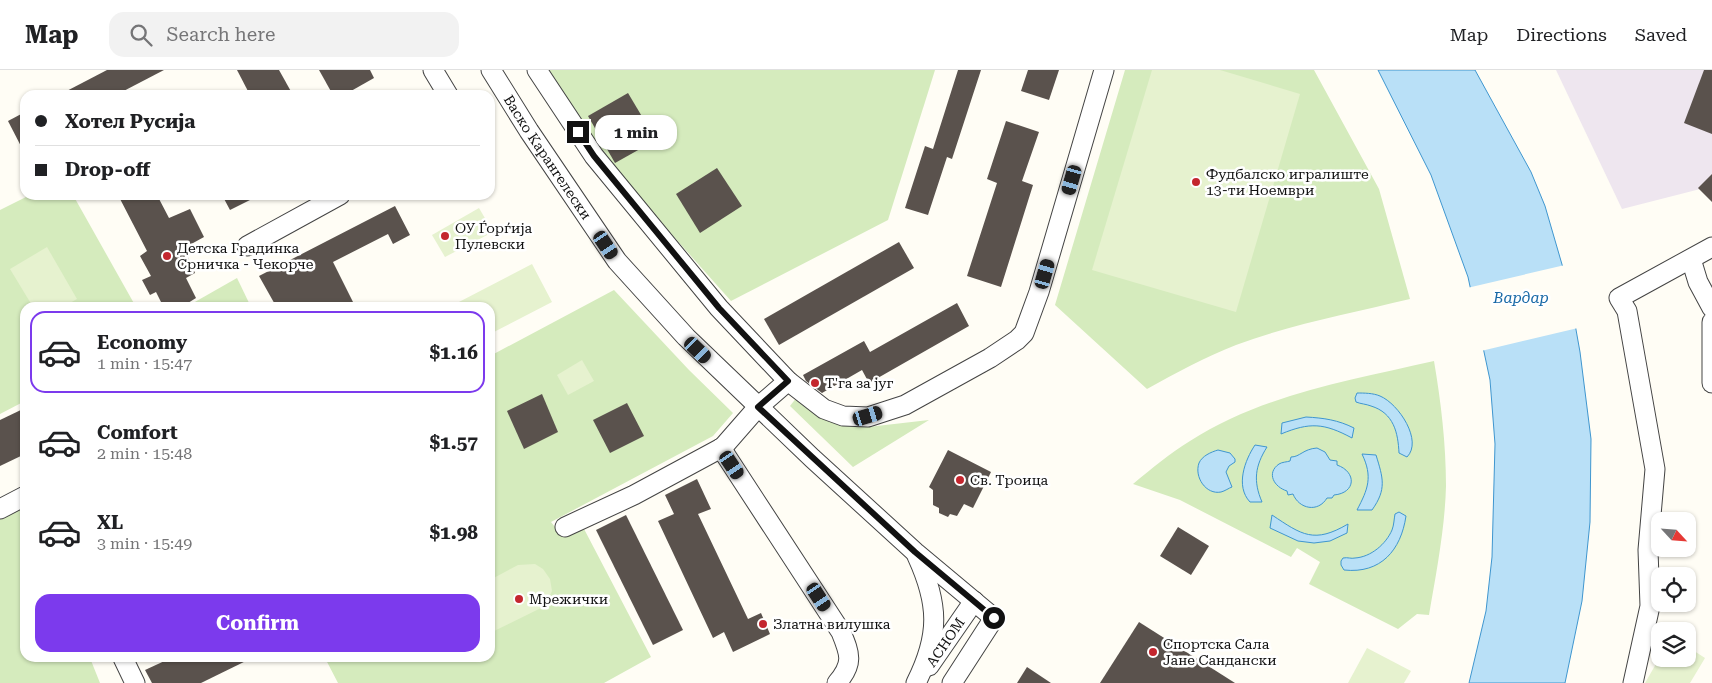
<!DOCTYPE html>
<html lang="en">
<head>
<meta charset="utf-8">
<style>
	:root { --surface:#fff; --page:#f2f2f2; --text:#202124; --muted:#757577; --line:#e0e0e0; --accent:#7c3aed }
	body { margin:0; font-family:"Roboto Serif",serif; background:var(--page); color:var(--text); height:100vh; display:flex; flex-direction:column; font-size:19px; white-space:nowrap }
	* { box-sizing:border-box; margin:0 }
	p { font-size:16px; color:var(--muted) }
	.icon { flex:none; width:28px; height:28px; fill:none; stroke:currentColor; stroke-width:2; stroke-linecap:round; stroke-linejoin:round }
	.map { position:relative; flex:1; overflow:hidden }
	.drawer { position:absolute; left:20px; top:232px; width:475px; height:360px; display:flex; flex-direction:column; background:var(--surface); border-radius:15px; box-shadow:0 1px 4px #0004 }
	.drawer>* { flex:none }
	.banner { position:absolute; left:20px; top:20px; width:475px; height:110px; border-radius:15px; box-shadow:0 1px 4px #0004; display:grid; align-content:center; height:110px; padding:0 15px; background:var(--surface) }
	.needle { width:32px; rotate:116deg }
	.controls { position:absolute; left:1651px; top:442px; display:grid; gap:10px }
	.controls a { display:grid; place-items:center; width:45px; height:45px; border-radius:10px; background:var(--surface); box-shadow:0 1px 4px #0004; font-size:25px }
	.end { position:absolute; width:22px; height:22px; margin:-11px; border:6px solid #111; background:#fff; box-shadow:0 0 0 2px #fff }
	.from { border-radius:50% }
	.bubble { position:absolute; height:35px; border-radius:15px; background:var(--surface); box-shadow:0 1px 4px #0004; font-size:16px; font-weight:700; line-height:35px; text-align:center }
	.car { position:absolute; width:15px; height:30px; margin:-15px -8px; border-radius:6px; box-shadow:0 0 4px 1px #0007; background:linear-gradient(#222 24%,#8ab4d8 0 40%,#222 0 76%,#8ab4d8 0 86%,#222 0) }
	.banner b { display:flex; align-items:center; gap:18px; height:48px; font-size:19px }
	.banner b+b { border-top:1px solid var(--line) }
	.banner i { width:12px; height:12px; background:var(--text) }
	ul { padding:9px 0 0; list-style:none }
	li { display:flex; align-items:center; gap:15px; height:82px; margin:0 10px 8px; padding:0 5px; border:2px solid transparent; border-radius:15px }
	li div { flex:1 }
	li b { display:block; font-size:19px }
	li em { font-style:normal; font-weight:700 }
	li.active { border-color:var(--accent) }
	li>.icon { width:45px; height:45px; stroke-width:1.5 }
	.action { display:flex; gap:10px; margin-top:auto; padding:10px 15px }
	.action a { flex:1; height:58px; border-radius:15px; background:var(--accent); color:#fff; font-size:20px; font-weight:700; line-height:58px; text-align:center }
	header { display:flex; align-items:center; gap:30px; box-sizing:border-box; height:70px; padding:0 25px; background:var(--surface); border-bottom:1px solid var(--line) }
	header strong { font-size:24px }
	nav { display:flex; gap:28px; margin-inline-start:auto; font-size:18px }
	.search { width:350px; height:45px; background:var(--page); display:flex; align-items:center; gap:12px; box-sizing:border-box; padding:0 18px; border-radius:15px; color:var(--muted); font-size:19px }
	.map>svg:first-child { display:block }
</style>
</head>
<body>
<header>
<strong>Map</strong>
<div class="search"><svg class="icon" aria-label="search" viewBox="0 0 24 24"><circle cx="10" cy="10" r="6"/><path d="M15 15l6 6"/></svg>Search here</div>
<nav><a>Map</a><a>Directions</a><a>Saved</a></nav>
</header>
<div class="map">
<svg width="1712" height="613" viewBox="0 0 1712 613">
	<rect width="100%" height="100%" fill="#fffdf5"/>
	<polygon fill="#eee6ef" points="1556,0 1712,0 1712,116 1622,139"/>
	<g fill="#d5ebbd">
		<polygon points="549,0 935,0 888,150 731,231 609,94"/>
		<path d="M1125,0H1314L1379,119L1410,229C1352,243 1292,254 1236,275C1205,287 1176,303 1147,319L1055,235Z"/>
		<polygon points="30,125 73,125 136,237 25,238 25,331 0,344 0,140"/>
		<polygon points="237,208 251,237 186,237"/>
		<polygon points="614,220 689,300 733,343 713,366 551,452 563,467 583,457 651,587 604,613 338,613 325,588 490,588 490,286"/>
		<path d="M1434,291C1441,332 1446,374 1446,416C1445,458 1436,504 1429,545L1417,544L1398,559L1309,514L1320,492L1297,478L1291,487L1180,430L1133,414C1151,399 1170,383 1190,371C1264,324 1351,310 1434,291Z"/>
		<polygon points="797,327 836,352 868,357 929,350 853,397 790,336"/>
		<polygon points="25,425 25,588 90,588 100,613 0,613 0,439"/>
	</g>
	<g fill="#e6f2cf">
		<polygon points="1152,0 1220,0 1300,24 1236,242 1092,200"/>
		<polygon points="479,138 493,162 445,187 432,165"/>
		<polygon points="47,177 77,229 63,237 33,237 10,199"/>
		<polygon points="532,194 552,232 490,264 490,238 460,237 457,233"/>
		<polygon points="582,290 594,311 568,325 557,305"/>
		<polygon points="535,494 543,499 550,509 552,521 545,536 490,563 490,510 518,495"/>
		<polygon points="1688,577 1705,588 1690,613 1645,613 1660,587 1660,589 1688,589"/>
		<polygon points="1367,578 1411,601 1404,613 1348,613"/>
	</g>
	<g fill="#b9e0f7" stroke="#3f96cf">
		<polygon points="1378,0 1475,0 1531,102 1545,136 1568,215 1580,282 1591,369 1590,452 1582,531 1565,613 1469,613 1486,541 1492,487 1495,374 1490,310 1468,207 1431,105"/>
		<path d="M1357,323C1364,323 1373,323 1380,326C1399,334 1423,371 1407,387L1399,383C1398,363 1394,343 1371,336C1366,334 1361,334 1356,332L1355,328Z"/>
		<path d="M1306,347C1324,348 1338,350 1354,358L1352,368C1324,353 1310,352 1281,364L1282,353Z"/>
		<path d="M1255,375L1267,377C1255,396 1253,411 1262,432H1250C1235,416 1245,390 1255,375Z"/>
		<path d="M1317,378L1325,382L1330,390L1337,391V395C1357,402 1356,423 1334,425L1332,428H1327C1318,443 1299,439 1293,424L1288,425L1287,421C1274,417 1266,403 1279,394C1282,392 1287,392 1290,391L1291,387C1300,387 1303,379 1317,378Z"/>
		<path d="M1218,380L1230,383L1235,389V392L1229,396L1226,402L1232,417C1229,418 1225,421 1221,422C1206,425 1194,407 1199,393C1202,386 1211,382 1218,380Z"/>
		<path d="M1362,384L1376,385C1383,408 1387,419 1372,440H1357C1368,419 1373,407 1362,384Z"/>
		<path d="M1399,442L1406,446C1401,480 1381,504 1344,500L1341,495V491L1343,488C1348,487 1351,489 1355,488C1371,487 1386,474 1392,460C1394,455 1394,449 1395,444Z"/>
		<path d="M1272,445C1302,465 1314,474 1348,454L1347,463L1330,471L1314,473L1298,471L1270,458Z"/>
	</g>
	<polygon fill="#fffdf5" points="1565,195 1570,215 1578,258 1481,281 1467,218"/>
	<g fill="#5a524d">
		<polygon points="107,0 164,0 116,25 59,25"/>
		<polygon points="237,0 279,0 293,25 250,25"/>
		<polygon points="319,0 370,0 374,8 344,25 333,25"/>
		<polygon points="958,0 981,0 952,89 947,87 928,145 905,138 925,76 933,79"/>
		<polygon points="1028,0 1059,0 1049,30 1021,21"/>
		<polygon points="1704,0 1712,0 1712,64 1684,53"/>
		<polygon points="628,23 656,70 615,93 588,46"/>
		<polygon points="25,42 25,84 8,51"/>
		<polygon points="1006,51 1039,62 1022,111 1033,115 1001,217 967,206 997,113 987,109"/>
		<polygon points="717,98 742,136 700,163 676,124"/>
		<polygon points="1712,104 1712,132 1698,118"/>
		<polygon points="118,125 157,125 169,148 190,139 204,167 184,178 195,203 186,208 196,228 180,238 164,238 156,222 150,225 142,210 151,206 140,186 147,181"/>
		<polygon points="222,125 260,125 230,140"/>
		<polygon points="395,136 410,165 393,174 388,164 333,192 356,238 277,238 259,206"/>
		<polygon points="899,172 914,198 779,275 764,249"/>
		<polygon points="957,233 969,256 869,313 862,300 822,323 806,311 803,305 864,271 870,282"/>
		<polygon points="542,324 558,362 524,379 507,341"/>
		<polygon points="627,333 644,366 610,383 593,350"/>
		<polygon points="25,338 25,384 0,396 0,350"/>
		<polygon points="948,380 991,402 973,438 964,434 957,446 950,444 948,447 939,443 939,438 933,435 933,420 929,417"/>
		<polygon points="697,409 711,439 698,444 748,549 761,543 770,564 733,582 724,562 713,568 658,451 674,444 665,425"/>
		<polygon points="626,445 683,560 653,575 596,460"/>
		<polygon points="1178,457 1209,476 1191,505 1160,486"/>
		<polygon points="1139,552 1235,613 1100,613"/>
		<polygon points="171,588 252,588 201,613 152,613 145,600"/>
		<polygon points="1027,597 1051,613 1017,613"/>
	</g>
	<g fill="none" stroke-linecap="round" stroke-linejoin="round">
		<defs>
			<g id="minor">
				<polyline points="433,0 448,25"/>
				<path id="s1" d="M491,0L529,61L617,191L686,267L812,388L915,482L994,548L952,613"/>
				<polyline points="537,0 594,86 719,238 788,311 824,339 843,346 868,347 905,335 990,288 1017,270 1024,263 1039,222 1104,0"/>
				<polyline points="247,176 340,125"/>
				<polyline points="1691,189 1698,212 1712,238"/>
				<polyline points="1712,252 1712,313"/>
				<path d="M721,378L841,562C850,584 854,593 837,613"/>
				<polyline points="0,439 25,426"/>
				<polyline points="565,457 634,425 723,377 758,337 788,311"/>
				<polyline points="123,588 135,613"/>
				<path id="s2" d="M929,596L974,531"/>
				<path d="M916,613C940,565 939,534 917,486"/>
				<polyline points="1633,613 1650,536 1648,480 1655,399 1627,241 1619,228 1712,177"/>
			</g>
		</defs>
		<use href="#minor" stroke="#444" stroke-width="21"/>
		<use href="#minor" stroke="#fff" stroke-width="19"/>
	</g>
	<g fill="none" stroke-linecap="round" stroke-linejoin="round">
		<polyline stroke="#111" stroke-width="6" points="578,62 594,86 719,238 788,311 758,337 915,482 994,548"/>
	</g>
	<g fill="#c4262e" stroke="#fff" stroke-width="2">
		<circle cx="1196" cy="112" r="5"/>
		<circle cx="445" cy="166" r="5"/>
		<circle cx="167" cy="186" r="5"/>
		<circle cx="815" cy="313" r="5"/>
		<circle cx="960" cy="410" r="5"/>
		<circle cx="519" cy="529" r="5"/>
		<circle cx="763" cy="554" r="5"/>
		<circle cx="1153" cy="582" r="5"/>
	</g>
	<g text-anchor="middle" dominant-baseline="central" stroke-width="5" stroke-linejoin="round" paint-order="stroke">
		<g font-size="14" fill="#111" stroke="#fff">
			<text stroke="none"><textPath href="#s1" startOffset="104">Васко Карангелески</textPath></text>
			<text stroke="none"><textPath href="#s2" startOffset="29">АСНОМ</textPath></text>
		</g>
		<g font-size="14" fill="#111" stroke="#fff" text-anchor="start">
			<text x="1206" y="104">Фудбалско игралиште<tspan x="1206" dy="16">13-ти Ноември</tspan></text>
			<text x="455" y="158">ОУ Ѓорѓија<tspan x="455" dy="16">Пулевски</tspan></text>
			<text x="177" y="178">Детска Градинка<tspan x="177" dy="16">Срничка - Чекорче</tspan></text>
			<text x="825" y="313">Т'га за југ</text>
			<text x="970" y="410">Св. Троица</text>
			<text x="529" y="529">Мрежички</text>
			<text x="773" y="554">Златна вилушка</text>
			<text x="1163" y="574">Спортска Сала<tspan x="1163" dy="16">Јане Сандански</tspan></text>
		</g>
		<g font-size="15" font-style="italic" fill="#1768a6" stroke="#fff">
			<text x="1521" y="228">Вардар</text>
		</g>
	</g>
</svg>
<div class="controls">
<a><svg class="needle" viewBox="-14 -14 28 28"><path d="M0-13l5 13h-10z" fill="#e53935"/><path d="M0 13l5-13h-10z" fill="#757577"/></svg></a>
<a><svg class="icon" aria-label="locate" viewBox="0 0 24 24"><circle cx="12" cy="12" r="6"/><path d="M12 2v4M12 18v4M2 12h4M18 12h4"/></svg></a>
<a><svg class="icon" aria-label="layers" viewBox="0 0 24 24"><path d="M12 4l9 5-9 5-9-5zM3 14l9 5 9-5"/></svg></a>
</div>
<i class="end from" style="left:994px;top:548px"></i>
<i class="end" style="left:578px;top:62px"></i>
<div class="bubble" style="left:595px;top:45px;width:82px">1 min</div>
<i class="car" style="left:1072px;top:110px;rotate:196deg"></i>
<i class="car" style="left:606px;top:175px;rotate:146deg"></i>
<i class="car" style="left:1045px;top:204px;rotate:16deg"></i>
<i class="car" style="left:698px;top:280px;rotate:134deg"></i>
<i class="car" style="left:868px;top:346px;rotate:73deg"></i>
<i class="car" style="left:732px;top:395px;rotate:146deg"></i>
<i class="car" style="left:819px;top:527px;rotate:147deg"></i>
<div class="banner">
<b><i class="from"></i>Хотел Русија</b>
<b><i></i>Drop-off</b>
</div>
<section class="drawer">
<ul>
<li class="active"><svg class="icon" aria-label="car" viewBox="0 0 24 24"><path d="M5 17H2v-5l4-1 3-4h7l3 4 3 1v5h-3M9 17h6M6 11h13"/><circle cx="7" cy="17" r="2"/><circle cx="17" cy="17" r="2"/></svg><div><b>Economy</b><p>1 min · 15:47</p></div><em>$1.16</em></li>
<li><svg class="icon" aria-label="car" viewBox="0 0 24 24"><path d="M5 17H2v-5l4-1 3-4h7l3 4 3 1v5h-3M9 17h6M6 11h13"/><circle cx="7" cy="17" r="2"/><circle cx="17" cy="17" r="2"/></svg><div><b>Comfort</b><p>2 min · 15:48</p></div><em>$1.57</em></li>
<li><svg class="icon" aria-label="car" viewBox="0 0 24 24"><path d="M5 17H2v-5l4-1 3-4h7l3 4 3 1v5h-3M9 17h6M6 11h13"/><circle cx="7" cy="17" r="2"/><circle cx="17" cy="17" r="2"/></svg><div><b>XL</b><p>3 min · 15:49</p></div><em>$1.98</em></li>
</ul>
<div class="action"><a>Confirm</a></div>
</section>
</div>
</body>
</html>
